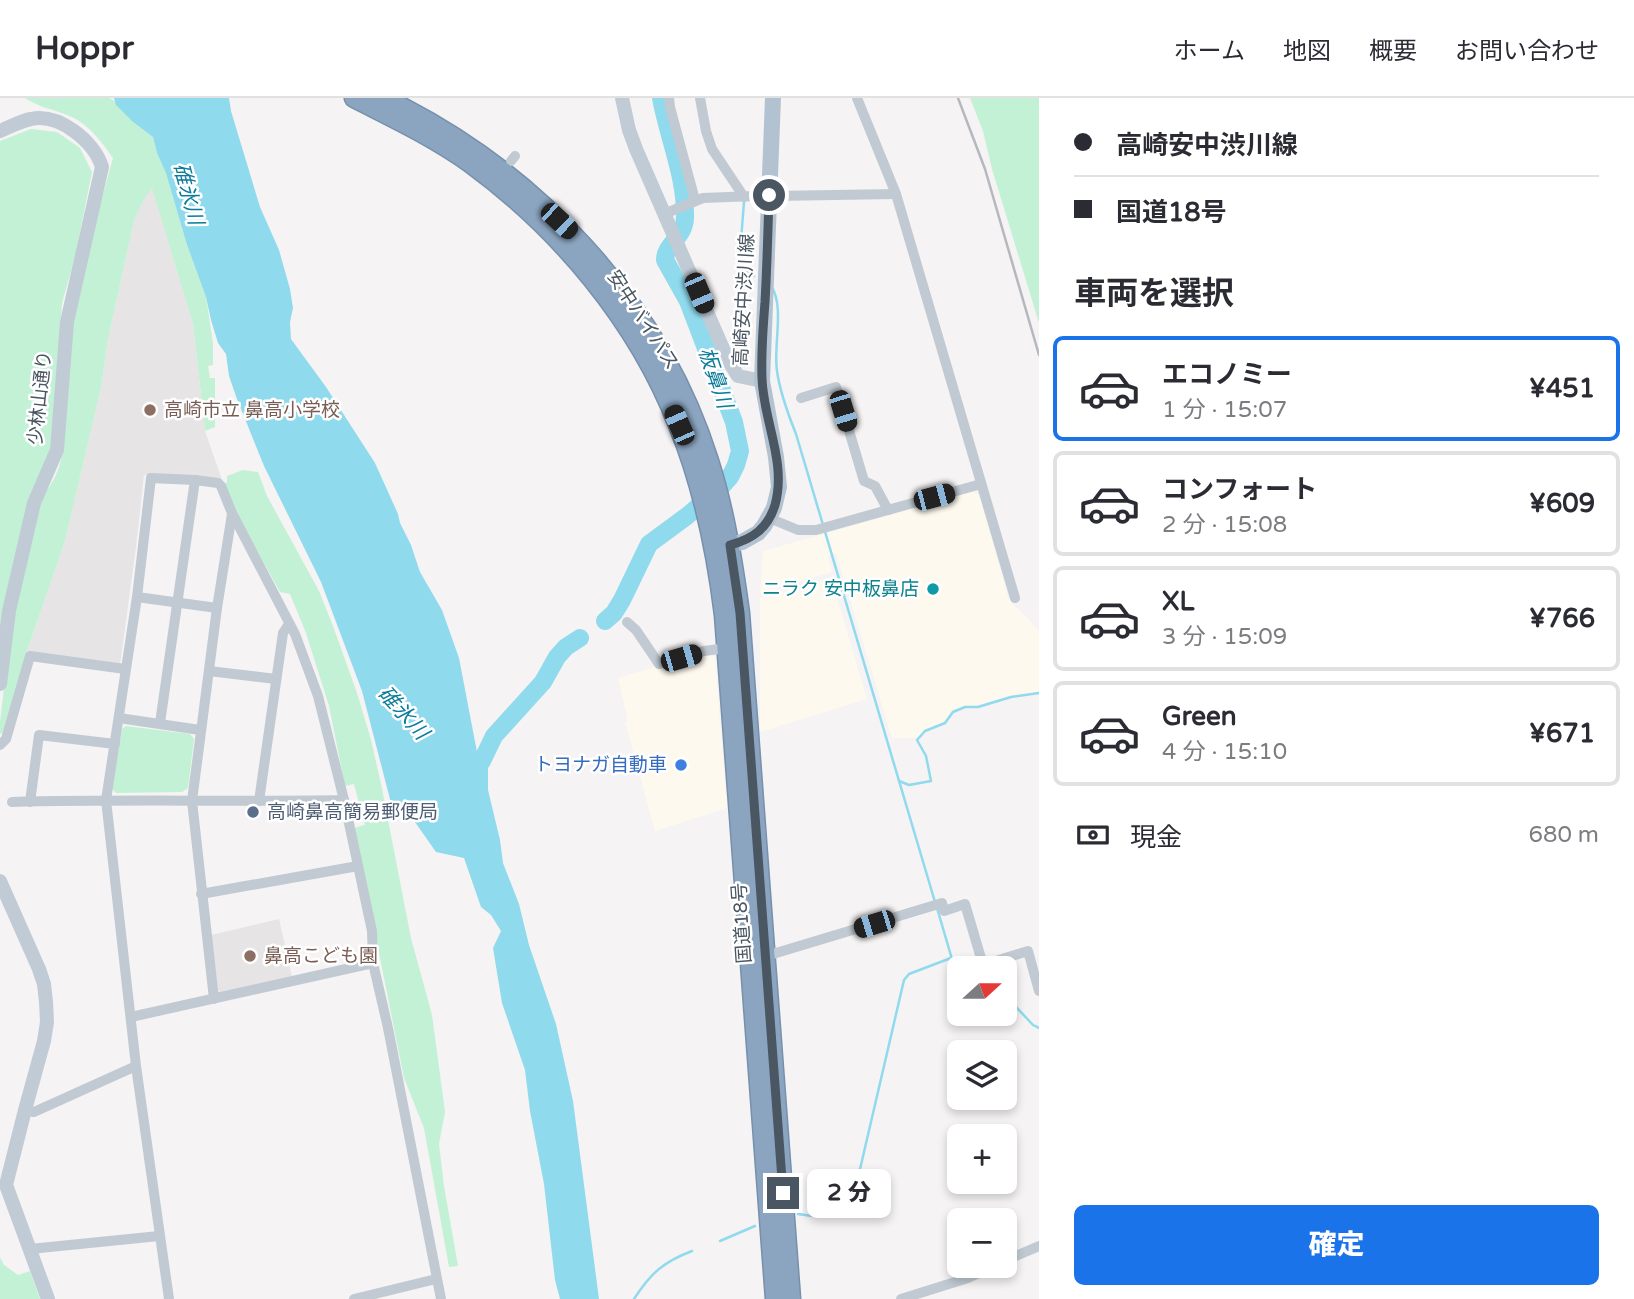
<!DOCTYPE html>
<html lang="ja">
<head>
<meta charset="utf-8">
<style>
	:root { --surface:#fff; --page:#f7f7f7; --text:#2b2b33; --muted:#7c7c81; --line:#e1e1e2; --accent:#1a73e8 }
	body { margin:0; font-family:"Varela Round","Noto Sans JP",sans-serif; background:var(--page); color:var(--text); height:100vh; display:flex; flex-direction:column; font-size:26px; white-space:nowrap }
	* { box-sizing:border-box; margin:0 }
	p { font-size:23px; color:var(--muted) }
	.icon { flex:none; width:38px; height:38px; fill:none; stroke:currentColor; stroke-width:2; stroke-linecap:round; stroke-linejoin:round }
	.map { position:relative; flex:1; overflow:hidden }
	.side { display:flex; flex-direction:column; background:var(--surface); width:595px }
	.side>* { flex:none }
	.top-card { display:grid; align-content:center; height:154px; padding:0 35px; background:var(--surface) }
	.needle { width:46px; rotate:69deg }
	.fabs { position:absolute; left:947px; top:858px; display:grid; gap:14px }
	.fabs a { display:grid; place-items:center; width:70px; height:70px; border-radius:10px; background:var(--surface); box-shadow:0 4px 10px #0003; font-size:35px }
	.end { position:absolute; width:32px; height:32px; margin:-16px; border:9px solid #4a5661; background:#fff; box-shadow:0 0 0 4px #fff }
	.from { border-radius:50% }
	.bubble { position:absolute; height:49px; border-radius:10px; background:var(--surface); box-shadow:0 4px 10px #0003; font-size:23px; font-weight:800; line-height:49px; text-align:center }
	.car { position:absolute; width:21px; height:42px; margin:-21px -10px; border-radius:9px; box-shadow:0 0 5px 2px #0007; background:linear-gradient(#222 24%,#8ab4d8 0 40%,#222 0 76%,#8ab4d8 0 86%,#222 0) }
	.top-card b { display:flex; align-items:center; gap:24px; height:66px; font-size:26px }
	.top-card b+b { border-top:2px solid var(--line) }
	.top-card i { width:18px; height:18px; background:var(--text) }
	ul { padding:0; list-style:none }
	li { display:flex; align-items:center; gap:21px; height:105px; margin:0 14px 10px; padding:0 21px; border:4px solid var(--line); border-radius:10px }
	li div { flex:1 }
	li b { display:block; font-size:26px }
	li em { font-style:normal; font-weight:800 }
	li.selected { border-color:var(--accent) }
	li>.icon { width:63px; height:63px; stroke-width:1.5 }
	h2 { padding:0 35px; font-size:32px; line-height:84px }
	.pay { display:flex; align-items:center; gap:18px; height:77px; padding:0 35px; font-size:26px }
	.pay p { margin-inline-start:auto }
	.cta { display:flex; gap:14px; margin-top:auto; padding:14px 35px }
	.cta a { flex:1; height:80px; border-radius:10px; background:var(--accent); color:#fff; font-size:28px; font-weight:800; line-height:80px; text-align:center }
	header { display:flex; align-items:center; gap:42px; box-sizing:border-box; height:98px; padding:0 35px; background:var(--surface); border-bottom:2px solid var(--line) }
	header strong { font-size:33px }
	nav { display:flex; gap:38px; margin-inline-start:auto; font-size:24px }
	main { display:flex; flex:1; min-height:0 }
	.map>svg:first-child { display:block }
</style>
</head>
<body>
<header>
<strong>Hoppr</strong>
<nav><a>ホーム</a><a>地図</a><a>概要</a><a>お問い合わせ</a></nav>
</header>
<main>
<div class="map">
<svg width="1039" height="1201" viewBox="0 0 1039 1201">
	<rect width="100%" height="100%" fill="#f5f3f3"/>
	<g fill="#fdf9ef">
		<polygon points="973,394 979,397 1009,502 1039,532 1039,595 1011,598 977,607 965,608 952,612 944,624 925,633 918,640 892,640 836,455 828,458 832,474 760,495 763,453"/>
		<polygon points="831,480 867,601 760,634 760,500"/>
		<polygon points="708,554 715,559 727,710 655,733 625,624 628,623 618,580"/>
	</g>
	<g fill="#e6e4e5">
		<polygon points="152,89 193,226 205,333 222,382 144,377 136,449 120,567 27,553 65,443 101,290 108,241 134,123 142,105"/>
		<polygon points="279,821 292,879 221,896 218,892 211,837"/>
	</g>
	<g fill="#c3f1d5">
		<path d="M25,0H109L126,9L153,39L157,55L166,74L187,147L206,199L213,245V267L208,268L210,280H215V329L205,333L193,226L152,90L142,105L134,123L108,241L101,290L65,443L27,553L5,633L3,635L0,636V624L12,521L42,399C55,382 58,375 63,354L72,223L84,164L113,60C101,43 87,24 67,17C52,11 38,9 25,0Z"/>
		<polygon points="970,0 1039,0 1039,225 992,71 983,33"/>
		<polygon points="31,31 57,34 80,50 92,74 75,159 62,205 51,349 0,543 0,43"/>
		<polygon points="243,372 258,374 267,398 319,493 333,528 357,595 371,642 381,686 411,840 432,917 445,1014 439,1046 444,1088 458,1168 449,1169 424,1030 404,980 354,730 365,727 354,686 345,688 329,608 306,535 290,496 280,494 246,433 224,388 227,383 227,378"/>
		<polygon points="126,628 190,636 194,641 188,690 182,694 116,695 112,691 122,631"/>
		<polygon points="0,1159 4,1167 18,1177 30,1173 40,1201 0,1201"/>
	</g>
	<polygon fill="#90daee" points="114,0 229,0 231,13 260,109 279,152 290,191 293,210 290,224 291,241 326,289 375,365 398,416 400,425 411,447 420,474 442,512 459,560 477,654 482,663 488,666 488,692 500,742 503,765 519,806 529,847 556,926 573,1003 599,1201 560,1201 555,1182 544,1086 530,1013 525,972 502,905 493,850 501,833 491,817 481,809 464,760 436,754 410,717 391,705 362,593 321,484 264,368 237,301 229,278 226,256 218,245 211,222 206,199 187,147 166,75 157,55 153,39 132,23 116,7"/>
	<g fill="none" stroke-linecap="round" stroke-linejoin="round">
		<g stroke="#90daee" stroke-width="2.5">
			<polyline points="744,104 740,155 744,172 754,178"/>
			<path d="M771,188C785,208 773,248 777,273C780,295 788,316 796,336L935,804"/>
			<polyline points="899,683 909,687 931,683 926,658 917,642 925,633 945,625 953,614 965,609 978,609 1011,599 1039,595"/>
			<polyline points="937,810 959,885"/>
			<polyline points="1004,896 1033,927 1039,930"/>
			<polyline points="798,1116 812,1118 847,1106 854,1097 904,882 909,876 951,860"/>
			<polyline points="720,1143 755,1128"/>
			<path d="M634,1201C651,1175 663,1164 692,1153"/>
		</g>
		<g stroke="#90daee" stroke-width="18">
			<path d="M605,523L614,515L622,502L649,446L687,418L721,389L730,379L736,367L740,353L734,324L688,203L665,162C665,145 685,140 685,119C686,79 668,39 661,0"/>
			<polyline points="468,681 482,663 494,638 543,584 557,559 566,549 580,540"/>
		</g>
		<defs>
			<g id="highway">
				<path d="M354,0C393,20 434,39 470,65C560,131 637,222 678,327C703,388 716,452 724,517L775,1201"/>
				<path d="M384,0C534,72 659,203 709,363C725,413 733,464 740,515L791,1201"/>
			</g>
		</defs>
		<use href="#highway" stroke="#7690ad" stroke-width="21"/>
		<g stroke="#c1cad2" stroke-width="10">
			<polyline points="669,0 670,9 695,102"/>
			<polyline points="700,0 706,33 712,51 744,99"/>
			<polyline points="857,0 896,96 1015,500"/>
			<polyline points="511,63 515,58"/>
			<polyline points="773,98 896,96"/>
			<polyline points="664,116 703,100 754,98"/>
			<polyline points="801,300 836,289 864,383 875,388 888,412"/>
			<polyline points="769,420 798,432 816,432 981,386"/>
			<polyline points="137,499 217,510"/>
			<polyline points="627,524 636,532 659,566 704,553 727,550"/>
			<polyline points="209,573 276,581"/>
			<polyline points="119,620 200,632"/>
			<polyline points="160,625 195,382"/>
			<polyline points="0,647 6,641 30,558 125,571"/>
			<polyline points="259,703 283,535 289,526"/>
			<path d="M12,704C123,701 233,704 344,702"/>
			<polyline points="30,704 39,637 115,646"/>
			<polyline points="201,796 358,768"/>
			<polyline points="763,859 942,805 944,813 965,806 983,867 1028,853 1039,893"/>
			<polyline points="214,901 192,703 217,510 232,416"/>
			<polyline points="131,919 373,865"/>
			<polyline points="25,1012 34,1014 136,968"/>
			<polyline points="30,1151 159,1138"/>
			<polyline points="1004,1163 1039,1148"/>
			<polyline points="169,1201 136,968 106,702 137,499 151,380 195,382 218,385 221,388 232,415 295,536 318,598 344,702 372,833 373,865 388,930 441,1201"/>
			<polyline points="354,1201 436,1181"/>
			<polyline points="901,1201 968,1180 996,1167"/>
		</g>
		<g stroke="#c1cbd6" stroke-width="14">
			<polyline points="622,0 629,32 636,51 728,262 738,278 762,283"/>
			<path d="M0,33C10,29 20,23 31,21C59,15 94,43 102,69L67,224L57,352L34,405L9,513L0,586"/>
			<polyline points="0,783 39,871 44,886 46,904 47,924 44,943 25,1012 6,1087 48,1201"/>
		</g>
		<polyline stroke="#b3c2d1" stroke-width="16" points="717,450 742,444 758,435 764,428 774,410 779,389 776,359 762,283 773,0"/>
		<use href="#highway" stroke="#8ba5c1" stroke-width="18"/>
		<polyline stroke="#b5b8bd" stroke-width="2.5" points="958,0 985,71 1039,257"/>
	</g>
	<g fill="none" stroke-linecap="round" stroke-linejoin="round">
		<path stroke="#4a5661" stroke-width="9" d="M769,97C768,133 767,169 765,204C763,229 761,255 762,280C763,322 787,364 775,407C768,430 753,441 730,447L740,515L783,1095"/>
	</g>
	<g fill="#8d6e63" stroke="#fff" stroke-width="2.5">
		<circle cx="150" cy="312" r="7"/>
		<circle cx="250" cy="858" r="7"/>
	</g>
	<circle fill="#0f9aa8" stroke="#fff" stroke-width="2.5" cx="933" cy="491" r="7"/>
	<circle fill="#3f7fe0" stroke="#fff" stroke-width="2.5" cx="681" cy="667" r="7"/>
	<circle fill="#5c6f8a" stroke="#fff" stroke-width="2.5" cx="253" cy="714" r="7"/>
	<g text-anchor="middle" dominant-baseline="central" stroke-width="5" stroke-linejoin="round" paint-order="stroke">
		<g font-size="19" fill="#4a5661" stroke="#fff">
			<text transform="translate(744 202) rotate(-87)">高崎安中渋川線</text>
			<text transform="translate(643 222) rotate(57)">安中バイパス</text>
			<text transform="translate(40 300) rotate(-84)">少林山通り</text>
			<text transform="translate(742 825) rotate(-94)">国道18号</text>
		</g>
		<g font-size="19" fill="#785e54" stroke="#fff" text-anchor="start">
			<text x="164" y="312">高崎市立 鼻高小学校</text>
			<text x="264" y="858">鼻高こども園</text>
		</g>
		<g font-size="19" fill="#0d838f" stroke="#fff" text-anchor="end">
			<text x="919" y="491">ニラク 安中板鼻店</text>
		</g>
		<g font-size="19" fill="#366cbe" stroke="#fff" text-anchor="end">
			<text x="667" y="667">トヨナガ自動車</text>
		</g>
		<g font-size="19" fill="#4e5e75" stroke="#fff" text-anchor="start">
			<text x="267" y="714">高崎鼻高簡易郵便局</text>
		</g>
		<g font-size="21" font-style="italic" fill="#0c7c9b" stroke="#fff">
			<text transform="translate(188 96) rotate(75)">碓氷川</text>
			<text transform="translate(715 280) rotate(71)">板鼻川</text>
			<text transform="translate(403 615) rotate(48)">碓氷川</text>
		</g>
	</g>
</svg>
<div class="fabs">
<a><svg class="needle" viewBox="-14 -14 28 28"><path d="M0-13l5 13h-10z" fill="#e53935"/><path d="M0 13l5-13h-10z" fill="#7c7c81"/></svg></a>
<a><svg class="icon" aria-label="layers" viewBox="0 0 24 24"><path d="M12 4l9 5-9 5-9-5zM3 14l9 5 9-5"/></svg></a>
<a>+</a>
<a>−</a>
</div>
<i class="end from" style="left:769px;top:97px"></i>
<i class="end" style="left:783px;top:1095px"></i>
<div class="bubble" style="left:807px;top:1071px;width:84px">2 分</div>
<i class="car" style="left:559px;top:123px;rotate:133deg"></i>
<i class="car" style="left:699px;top:195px;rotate:157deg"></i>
<i class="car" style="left:843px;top:313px;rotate:163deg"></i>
<i class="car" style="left:679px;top:327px;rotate:336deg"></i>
<i class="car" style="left:934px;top:399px;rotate:75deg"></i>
<i class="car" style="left:681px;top:560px;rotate:74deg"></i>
<i class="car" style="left:874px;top:826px;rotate:253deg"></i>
</div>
<section class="side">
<div class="top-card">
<b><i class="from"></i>高崎安中渋川線</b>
<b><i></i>国道18号</b>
</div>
<h2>車両を選択</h2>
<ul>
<li class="selected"><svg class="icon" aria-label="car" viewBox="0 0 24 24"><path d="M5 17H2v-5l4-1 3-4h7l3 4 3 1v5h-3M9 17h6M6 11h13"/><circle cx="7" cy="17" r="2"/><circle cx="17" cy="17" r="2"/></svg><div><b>エコノミー</b><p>1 分 · 15:07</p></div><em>¥451</em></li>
<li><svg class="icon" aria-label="car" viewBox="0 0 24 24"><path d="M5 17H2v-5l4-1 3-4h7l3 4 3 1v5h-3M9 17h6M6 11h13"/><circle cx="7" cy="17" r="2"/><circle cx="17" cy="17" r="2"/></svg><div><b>コンフォート</b><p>2 分 · 15:08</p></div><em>¥609</em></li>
<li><svg class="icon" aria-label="car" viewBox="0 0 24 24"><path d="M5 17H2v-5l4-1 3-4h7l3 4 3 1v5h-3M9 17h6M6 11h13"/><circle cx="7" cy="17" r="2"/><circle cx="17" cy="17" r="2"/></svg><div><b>XL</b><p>3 分 · 15:09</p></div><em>¥766</em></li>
<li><svg class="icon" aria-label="car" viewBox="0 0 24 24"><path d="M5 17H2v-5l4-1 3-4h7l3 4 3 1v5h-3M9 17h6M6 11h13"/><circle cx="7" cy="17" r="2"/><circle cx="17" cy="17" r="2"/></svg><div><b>Green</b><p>4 分 · 15:10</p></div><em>¥671</em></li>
</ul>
<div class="pay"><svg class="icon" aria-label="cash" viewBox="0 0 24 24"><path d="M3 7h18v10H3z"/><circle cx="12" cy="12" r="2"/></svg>現金<p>680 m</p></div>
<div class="cta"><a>確定</a></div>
</section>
</main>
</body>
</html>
